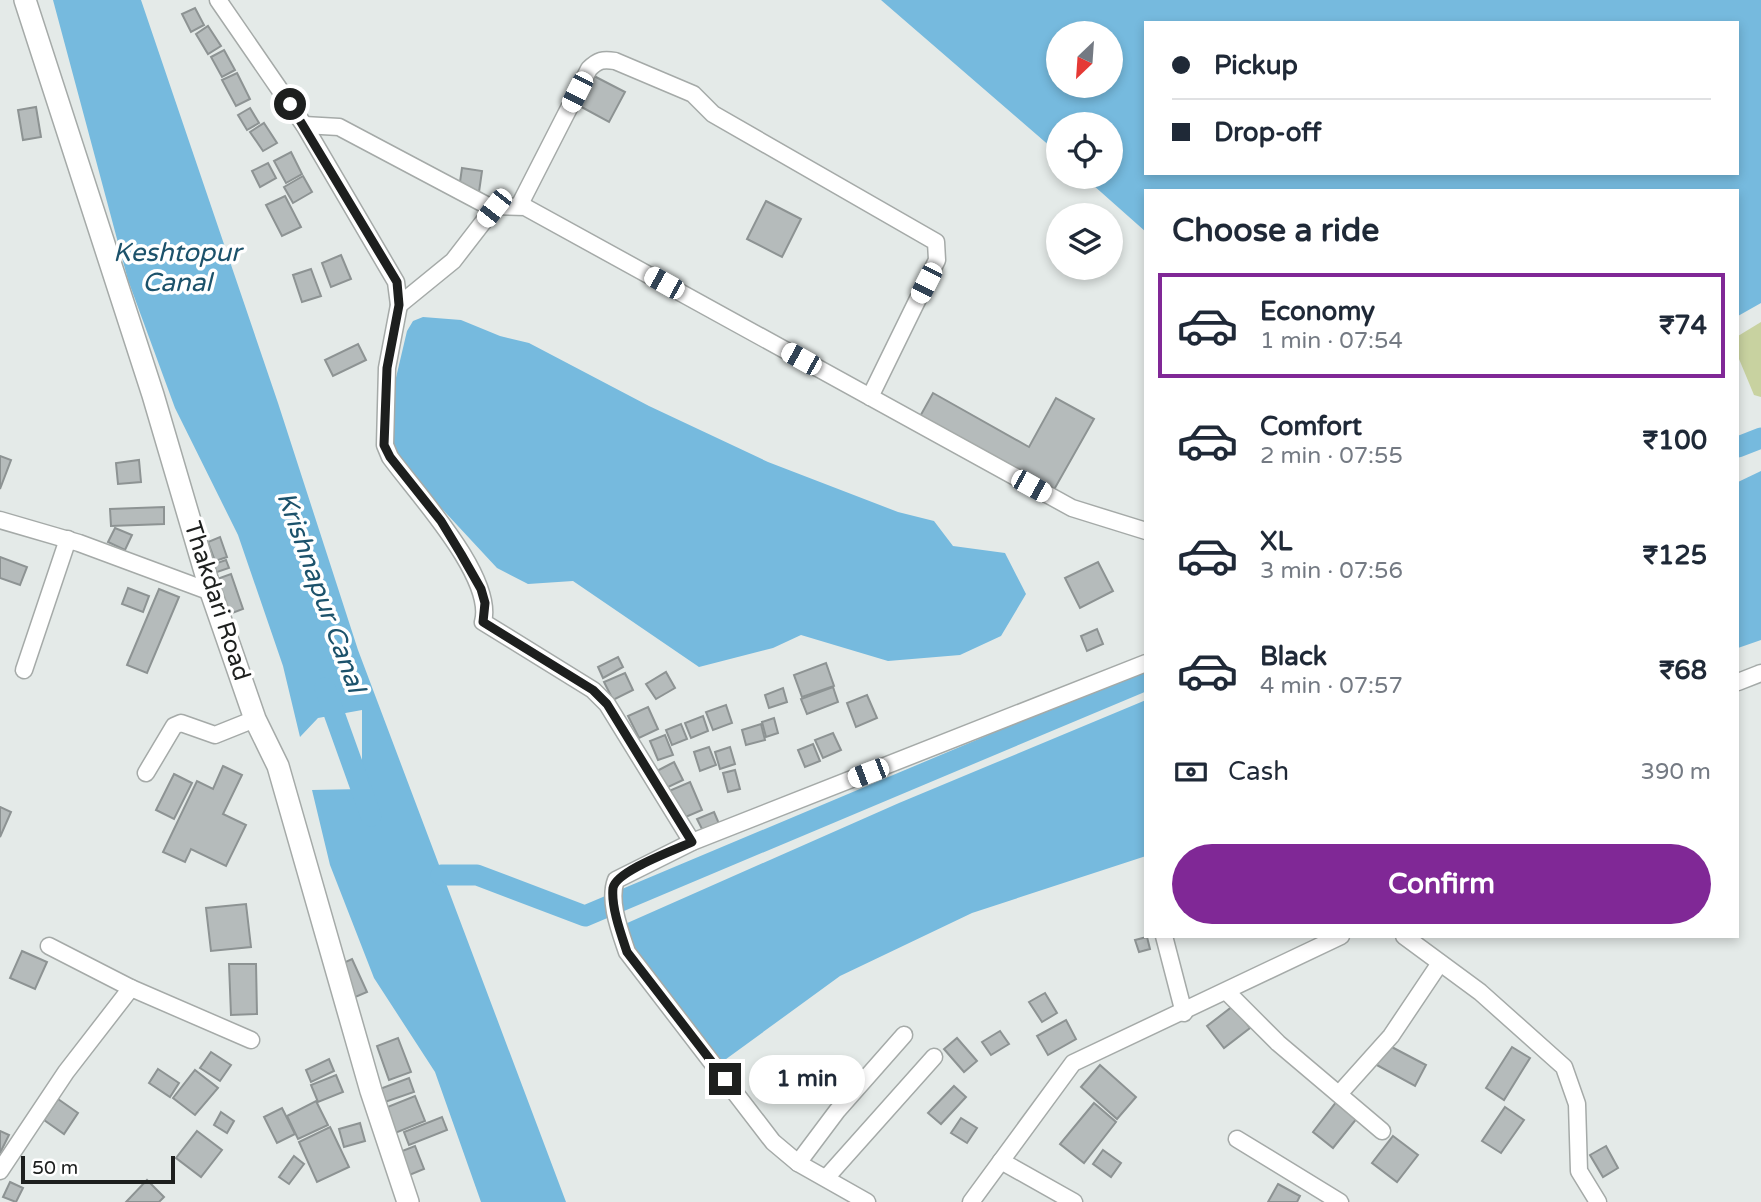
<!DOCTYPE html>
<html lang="en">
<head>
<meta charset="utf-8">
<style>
	:root { --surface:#fff; --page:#f2f2f3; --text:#1f2937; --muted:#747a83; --line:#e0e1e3; --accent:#802896 }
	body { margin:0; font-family:"Varela Round",sans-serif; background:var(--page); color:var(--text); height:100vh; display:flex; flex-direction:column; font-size:26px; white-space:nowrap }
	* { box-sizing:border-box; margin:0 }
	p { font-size:23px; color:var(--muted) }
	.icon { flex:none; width:38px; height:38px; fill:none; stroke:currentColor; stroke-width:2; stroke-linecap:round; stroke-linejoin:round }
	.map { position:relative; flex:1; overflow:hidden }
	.details { position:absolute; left:1144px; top:189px; width:595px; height:749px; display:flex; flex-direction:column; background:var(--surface); border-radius:0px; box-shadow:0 4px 10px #0003 }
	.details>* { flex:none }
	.guide { position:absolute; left:1144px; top:21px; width:595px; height:154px; border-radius:0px; box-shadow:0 4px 10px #0003; display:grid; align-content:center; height:154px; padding:0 28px; background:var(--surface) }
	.needle { width:46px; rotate:205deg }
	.tools { position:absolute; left:1046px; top:21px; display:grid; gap:14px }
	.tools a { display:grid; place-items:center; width:77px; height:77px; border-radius:50%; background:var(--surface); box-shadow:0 4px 10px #0003; font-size:35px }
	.scale { position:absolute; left:21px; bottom:18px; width:154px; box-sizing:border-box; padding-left:7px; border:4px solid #1d1f1e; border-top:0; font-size:19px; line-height:24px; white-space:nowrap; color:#1d1f1e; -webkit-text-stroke:5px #fff; paint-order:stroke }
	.end { position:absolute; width:32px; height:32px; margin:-16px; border:9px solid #1d1f1e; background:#fff; box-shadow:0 0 0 4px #fff }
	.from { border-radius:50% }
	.bubble { position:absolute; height:49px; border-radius:24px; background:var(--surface); box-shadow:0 4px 10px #0003; font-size:23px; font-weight:800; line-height:49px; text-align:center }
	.car { position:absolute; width:21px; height:42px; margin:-21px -10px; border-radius:9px; box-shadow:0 0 5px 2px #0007; background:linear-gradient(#fff 24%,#345 0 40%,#fff 0 76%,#345 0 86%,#fff 0) }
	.guide b { display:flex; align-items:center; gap:24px; height:66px; font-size:26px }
	.guide b+b { border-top:2px solid var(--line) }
	.guide i { width:18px; height:18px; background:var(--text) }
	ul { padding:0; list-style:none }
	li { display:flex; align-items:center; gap:21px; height:105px; margin:0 14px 10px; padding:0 14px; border:4px solid transparent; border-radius:0px }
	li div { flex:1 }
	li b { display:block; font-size:26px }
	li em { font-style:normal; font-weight:800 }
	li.active { border-color:var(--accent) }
	li>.icon { width:63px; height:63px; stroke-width:1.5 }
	h2 { padding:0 28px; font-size:32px; line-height:84px }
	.pay { display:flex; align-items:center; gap:18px; height:77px; padding:0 28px; font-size:26px }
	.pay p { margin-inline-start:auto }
	.button { display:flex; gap:14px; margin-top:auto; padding:14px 28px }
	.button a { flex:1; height:80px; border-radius:42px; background:var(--accent); color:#fff; font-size:28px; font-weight:800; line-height:80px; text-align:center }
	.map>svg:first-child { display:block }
</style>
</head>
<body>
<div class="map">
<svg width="1761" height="1202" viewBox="0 0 1761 1202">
	<rect width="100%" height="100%" fill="#e4eae8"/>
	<polygon fill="#c8d2a0" points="1761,322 1761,397 1754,395 1739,359 1738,336"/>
	<g fill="#76bade" fill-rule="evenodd">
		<polygon points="53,0 141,0 278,403 358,650 566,1202 481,1202 435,1072 374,978 330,865 312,790 362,789 362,710 318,718 300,737 283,666 238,535 175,408 128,280"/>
		<path d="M881,0H1761V303L1738,316V191H1146V232L1084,177H1111V124H1059V154ZM1146,23H1738V173H1146ZM1059,33H1111V86H1059Z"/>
		<polygon points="423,317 461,320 500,336 529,343 649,406 768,462 898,512 934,521 953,546 1005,553 1026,594 1001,636 960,655 888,661 801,635 773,648 699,667 573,581 528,584 497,568 405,469 391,441 386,420 407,331 413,321"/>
		<polygon points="1761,471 1761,640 1738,648 1738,482"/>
		<polygon points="1146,700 1146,856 972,913 840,976 722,1062 631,950 625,924 899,803"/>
	</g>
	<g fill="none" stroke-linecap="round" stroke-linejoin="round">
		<g stroke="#76bade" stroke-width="21">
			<polyline points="1738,447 1761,438"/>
			<polyline points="325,688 371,816"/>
			<polyline points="441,875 477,875 585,916 1146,680"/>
		</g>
	</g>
	<g fill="#b5bbbb" stroke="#8d9393" stroke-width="2">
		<polygon points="195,8 204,25 191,32 182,14"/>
		<polygon points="208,26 221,46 208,54 196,34"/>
		<polygon points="224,50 235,70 222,77 211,57"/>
		<polygon points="237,73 250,99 236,106 222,80"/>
		<polygon points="592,75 625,92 609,122 576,104"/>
		<polygon points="36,107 41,137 23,140 18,110"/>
		<polygon points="250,108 259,123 247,130 238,115"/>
		<polygon points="264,123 277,143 263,151 250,132"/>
		<polygon points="291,152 302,174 286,183 274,161"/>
		<polygon points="268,163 276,178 260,187 252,171"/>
		<polygon points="462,168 482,171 479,192 459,189"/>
		<polygon points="303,176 312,192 293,203 284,187"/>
		<polygon points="285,196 301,227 282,236 266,205"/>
		<polygon points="766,201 801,219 782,257 747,239"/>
		<polygon points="341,255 351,279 331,287 322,263"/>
		<polygon points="311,269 321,296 302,302 293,275"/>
		<polygon points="358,344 366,360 333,376 325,360"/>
		<polygon points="933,393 1029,447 1056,398 1094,419 1051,495 918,420"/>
		<polygon points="0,456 11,460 0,489"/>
		<polygon points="139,460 141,482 118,484 116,463"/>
		<polygon points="164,507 164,524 111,526 110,509"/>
		<polygon points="115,528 132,535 125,550 108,542"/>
		<polygon points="220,537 227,557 215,561 208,542"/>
		<polygon points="0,557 27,567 20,585 0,578"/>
		<polygon points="226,560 229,568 214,573 211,565"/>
		<polygon points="1098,562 1113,591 1080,608 1065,578"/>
		<polygon points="231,574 243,609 227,615 214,580"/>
		<polygon points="128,588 149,596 143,612 122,604"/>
		<polygon points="159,589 179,597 147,673 127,665"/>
		<polygon points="1097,629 1103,644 1087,651 1081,636"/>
		<polygon points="618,657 623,667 603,678 598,667"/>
		<polygon points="826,663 834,686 802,697 794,675"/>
		<polygon points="666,672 675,688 656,699 646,684"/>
		<polygon points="625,673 633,690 613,700 604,682"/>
		<polygon points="833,687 838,702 807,714 801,699"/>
		<polygon points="783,688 787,702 769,708 765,695"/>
		<polygon points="867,695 877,718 856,727 847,703"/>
		<polygon points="726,705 732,723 713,730 706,712"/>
		<polygon points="648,707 658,729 639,738 628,716"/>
		<polygon points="703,716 708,731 691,738 685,723"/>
		<polygon points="774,718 778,733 766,737 762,722"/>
		<polygon points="681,724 687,739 672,745 666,730"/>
		<polygon points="761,724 765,740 746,745 742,730"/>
		<polygon points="833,733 841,750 823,758 815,740"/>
		<polygon points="665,735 673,755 658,760 650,741"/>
		<polygon points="813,744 820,761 805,767 798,750"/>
		<polygon points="709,747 716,765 700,771 694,752"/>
		<polygon points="730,747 735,764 720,769 715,752"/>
		<polygon points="674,762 683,780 664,789 655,772"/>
		<polygon points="223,766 242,775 223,814 246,825 226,866 191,849 185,862 163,852 197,781 213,789"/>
		<polygon points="735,770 740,789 728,792 723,773"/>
		<polygon points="174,774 192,783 174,819 156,810"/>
		<polygon points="690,782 702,810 681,819 669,791"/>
		<polygon points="0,807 11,812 0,837"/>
		<polygon points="714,812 720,826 704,833 697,819"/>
		<polygon points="246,904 251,947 211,951 206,908"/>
		<polygon points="1147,937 1150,949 1139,952 1135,940"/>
		<polygon points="22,951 47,962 35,989 10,978"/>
		<polygon points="352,959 367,992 353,998 339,965"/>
		<polygon points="229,964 256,964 257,1014 231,1015"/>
		<polygon points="1045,993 1057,1013 1042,1022 1029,1002"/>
		<polygon points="1233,1006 1250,1028 1224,1048 1207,1026"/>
		<polygon points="1066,1020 1076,1039 1048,1055 1037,1036"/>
		<polygon points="1000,1031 1009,1044 991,1055 982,1042"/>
		<polygon points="398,1038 411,1072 389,1080 377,1046"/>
		<polygon points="957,1038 977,1061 964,1072 944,1049"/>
		<polygon points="1386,1044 1426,1065 1415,1086 1375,1064"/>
		<polygon points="1512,1047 1530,1058 1504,1100 1486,1088"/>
		<polygon points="211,1052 231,1065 220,1081 200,1068"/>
		<polygon points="329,1059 334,1071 311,1082 306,1070"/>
		<polygon points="1100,1065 1136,1097 1117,1119 1081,1087"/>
		<polygon points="158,1069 179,1083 170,1097 149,1083"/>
		<polygon points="195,1070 218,1088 195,1115 173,1098"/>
		<polygon points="336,1075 343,1092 318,1102 311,1085"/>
		<polygon points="409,1078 414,1092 382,1103 377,1090"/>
		<polygon points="954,1086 966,1097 941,1124 928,1113"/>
		<polygon points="415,1096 425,1121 395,1133 385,1108"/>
		<polygon points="58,1099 78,1113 64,1134 44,1120"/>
		<polygon points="316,1101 328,1125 298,1139 287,1116"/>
		<polygon points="1337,1101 1358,1117 1333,1148 1313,1132"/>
		<polygon points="1094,1103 1116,1122 1084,1163 1060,1144"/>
		<polygon points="1505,1107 1524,1120 1501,1153 1482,1141"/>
		<polygon points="282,1108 295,1134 277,1143 264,1117"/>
		<polygon points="221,1112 234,1121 227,1133 214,1125"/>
		<polygon points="442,1117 447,1130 409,1145 404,1132"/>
		<polygon points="961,1118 977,1128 967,1143 951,1133"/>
		<polygon points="360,1123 365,1141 344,1147 339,1129"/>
		<polygon points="330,1127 349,1167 317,1182 299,1142"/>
		<polygon points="0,1131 9,1135 0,1153"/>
		<polygon points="197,1131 222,1150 201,1177 176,1158"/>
		<polygon points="1393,1136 1418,1155 1397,1182 1372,1163"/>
		<polygon points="415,1146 424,1169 407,1176 397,1153"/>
		<polygon points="1606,1146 1618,1168 1603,1177 1590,1155"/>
		<polygon points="1103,1150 1121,1163 1111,1177 1093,1164"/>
		<polygon points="294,1156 304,1164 289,1184 279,1177"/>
		<polygon points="147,1180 164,1197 159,1202 126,1202"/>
		<polygon points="10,1182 23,1188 16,1202 3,1197"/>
		<polygon points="1278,1184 1300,1196 1297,1202 1268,1202"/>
	</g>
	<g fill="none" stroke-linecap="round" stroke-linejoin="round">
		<defs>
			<g id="minor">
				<path d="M218,0L304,125L396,282L399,305L387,368L385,445L390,457C416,493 495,577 483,622L593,690L607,704L692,842"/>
				<polyline points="304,125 339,127 488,206 525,207 1072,508 1146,531"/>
				<path d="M519,206L589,69C598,60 603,59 615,61L693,94L713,114L936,242L937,260L870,397"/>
				<polyline points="399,305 453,261 494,208"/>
				<polyline points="0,520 79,543 211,592"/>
				<polyline points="24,670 68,539"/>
				<polyline points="1738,682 1761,673"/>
				<polyline points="146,773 174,726 181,723 215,735 255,719"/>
				<polyline points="1164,936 1184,1013"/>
				<polyline points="1404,936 1480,992 1564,1067 1577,1104 1579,1171 1598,1202"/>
				<polyline points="49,946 131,988 251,1040"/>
				<polyline points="1227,992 1278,1043 1382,1131"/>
				<polyline points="1339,1094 1391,1036 1440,963"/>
				<polyline points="1237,1139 1340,1202"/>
				<polyline points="1001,1161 1074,1202"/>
				<polyline points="798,1163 837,1111 904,1035"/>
				<polyline points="0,1171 66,1072 131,988"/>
				<polyline points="826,1178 934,1057"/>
				<path d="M867,1202L798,1163L773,1142L627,952C620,931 608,901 616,880L692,842L1146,663"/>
				<polyline points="971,1202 1073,1063 1341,936"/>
			</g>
			<polyline id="tertiary" points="25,0 153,395 211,592 255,719 278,766 371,1091 408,1202"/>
		</defs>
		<use href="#minor" stroke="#a5aaa8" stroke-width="19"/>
		<use href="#tertiary" stroke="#a5aaa8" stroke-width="24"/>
		<use href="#minor" stroke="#fff" stroke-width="16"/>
		<use href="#tertiary" stroke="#fff" stroke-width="21"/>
	</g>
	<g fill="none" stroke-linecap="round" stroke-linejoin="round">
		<path stroke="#1d1f1e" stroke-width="9" d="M290,104L397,282L399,305L387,368L384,445L390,457L441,521L461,554L481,589L485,603L483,622L593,690L607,704L692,842C675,850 616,871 613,888C611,907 621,934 627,952L725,1079"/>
	</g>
	<g text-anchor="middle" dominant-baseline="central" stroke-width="7" stroke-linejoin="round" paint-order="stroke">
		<g font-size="24" fill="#1d1f1e" stroke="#fff">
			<text transform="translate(217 601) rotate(72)">Thakdari Road</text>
		</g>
		<g font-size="26" font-style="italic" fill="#1c526b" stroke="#fff">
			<text x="177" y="252">Keshtopur<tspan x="177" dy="30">Canal</tspan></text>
			<text transform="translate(321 592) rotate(70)">Krishnapur Canal</text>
		</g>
	</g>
</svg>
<div class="tools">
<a><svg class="needle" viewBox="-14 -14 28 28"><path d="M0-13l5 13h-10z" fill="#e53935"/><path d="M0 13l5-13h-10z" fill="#747a83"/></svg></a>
<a><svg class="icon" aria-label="locate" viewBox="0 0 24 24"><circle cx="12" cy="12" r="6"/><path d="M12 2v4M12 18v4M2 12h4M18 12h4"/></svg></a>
<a><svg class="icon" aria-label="layers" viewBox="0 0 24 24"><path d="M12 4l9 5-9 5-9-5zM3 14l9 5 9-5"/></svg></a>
</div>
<div class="scale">50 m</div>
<i class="end from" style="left:290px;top:104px"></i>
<i class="end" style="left:725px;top:1079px"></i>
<div class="bubble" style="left:749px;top:1055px;width:116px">1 min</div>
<i class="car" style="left:577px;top:92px;rotate:207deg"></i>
<i class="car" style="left:494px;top:208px;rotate:218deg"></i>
<i class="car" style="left:664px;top:283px;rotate:299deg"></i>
<i class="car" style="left:926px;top:283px;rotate:207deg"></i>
<i class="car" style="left:801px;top:359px;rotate:299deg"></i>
<i class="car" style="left:1031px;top:486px;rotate:119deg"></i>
<i class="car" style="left:868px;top:773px;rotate:249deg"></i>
<div class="guide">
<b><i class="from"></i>Pickup</b>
<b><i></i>Drop-off</b>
</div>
<section class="details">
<h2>Choose a ride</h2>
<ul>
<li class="active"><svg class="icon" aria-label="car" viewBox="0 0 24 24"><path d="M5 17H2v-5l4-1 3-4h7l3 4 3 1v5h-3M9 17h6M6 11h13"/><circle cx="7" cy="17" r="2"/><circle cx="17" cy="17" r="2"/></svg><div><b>Economy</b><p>1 min · 07:54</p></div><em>₹74</em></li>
<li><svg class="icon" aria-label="car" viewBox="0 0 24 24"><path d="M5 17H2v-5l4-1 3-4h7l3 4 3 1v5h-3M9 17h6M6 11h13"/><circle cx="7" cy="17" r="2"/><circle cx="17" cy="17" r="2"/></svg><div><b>Comfort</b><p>2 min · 07:55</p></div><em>₹100</em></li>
<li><svg class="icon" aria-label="car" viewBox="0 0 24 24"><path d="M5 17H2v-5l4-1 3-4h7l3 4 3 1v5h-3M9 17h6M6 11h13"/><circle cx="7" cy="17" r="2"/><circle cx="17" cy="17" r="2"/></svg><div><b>XL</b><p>3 min · 07:56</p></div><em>₹125</em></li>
<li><svg class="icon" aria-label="car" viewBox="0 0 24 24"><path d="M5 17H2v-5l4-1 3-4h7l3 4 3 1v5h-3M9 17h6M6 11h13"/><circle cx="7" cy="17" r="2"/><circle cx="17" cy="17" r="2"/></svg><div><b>Black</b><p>4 min · 07:57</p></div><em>₹68</em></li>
</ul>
<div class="pay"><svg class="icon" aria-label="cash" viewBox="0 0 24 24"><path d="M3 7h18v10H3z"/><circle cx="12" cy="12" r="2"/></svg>Cash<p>390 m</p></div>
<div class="button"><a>Confirm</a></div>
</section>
</div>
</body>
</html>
